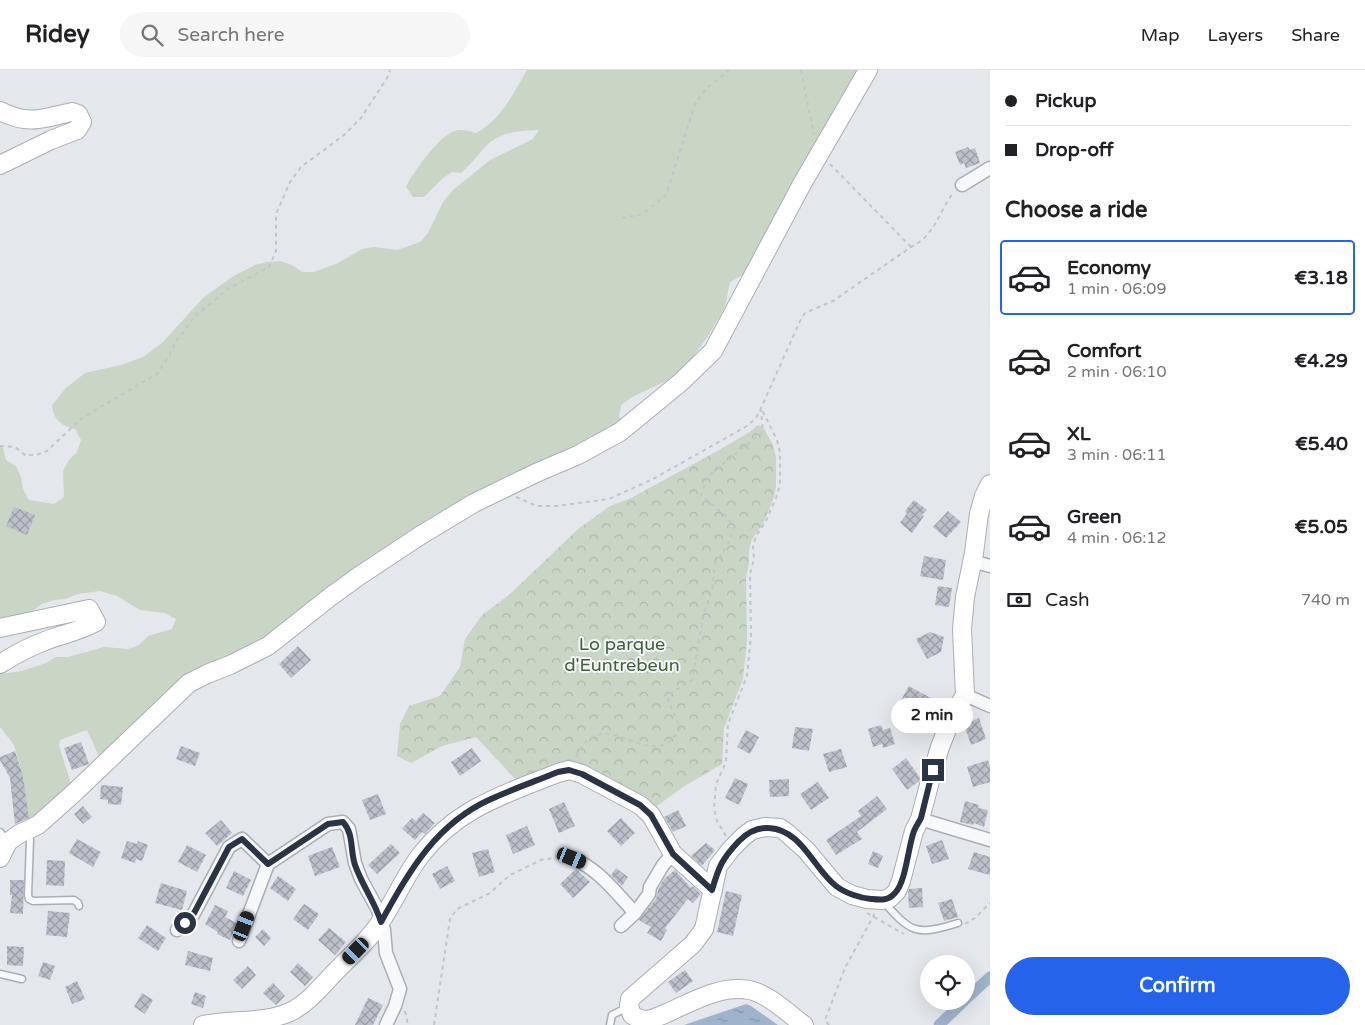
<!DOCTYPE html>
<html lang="en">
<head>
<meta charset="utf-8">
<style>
	:root { --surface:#fff; --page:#f6f6f6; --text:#202124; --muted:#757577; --line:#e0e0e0; --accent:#2563eb }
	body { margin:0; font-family:"Varela Round",sans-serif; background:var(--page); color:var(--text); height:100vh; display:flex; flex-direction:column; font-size:19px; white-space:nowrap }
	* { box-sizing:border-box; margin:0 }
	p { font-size:16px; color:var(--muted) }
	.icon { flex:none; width:28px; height:28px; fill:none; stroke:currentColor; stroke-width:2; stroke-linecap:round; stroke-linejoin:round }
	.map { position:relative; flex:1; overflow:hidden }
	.details { display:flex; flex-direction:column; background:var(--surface); width:375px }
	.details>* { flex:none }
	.hud { display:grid; align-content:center; height:110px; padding:0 15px; background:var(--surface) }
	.controls { position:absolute; left:920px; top:885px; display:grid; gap:10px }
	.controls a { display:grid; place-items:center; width:55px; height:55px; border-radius:50%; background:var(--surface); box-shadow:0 5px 20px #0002; font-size:25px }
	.end { position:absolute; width:22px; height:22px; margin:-11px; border:6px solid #2b3445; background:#fff; box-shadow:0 0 0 2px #fff }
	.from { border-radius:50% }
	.bubble { position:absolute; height:35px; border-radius:18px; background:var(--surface); box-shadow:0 5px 20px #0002; font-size:16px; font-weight:700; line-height:35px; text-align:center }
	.car { position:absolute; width:15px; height:30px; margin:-15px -8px; border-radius:6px; box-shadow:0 0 4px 1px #0007; background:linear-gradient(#222 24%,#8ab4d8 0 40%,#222 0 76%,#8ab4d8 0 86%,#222 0) }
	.hud b { display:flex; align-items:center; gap:18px; height:48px; font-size:19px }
	.hud b+b { border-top:1px solid var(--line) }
	.hud i { width:12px; height:12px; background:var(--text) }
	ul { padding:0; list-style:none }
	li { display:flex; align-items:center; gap:15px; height:75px; margin:0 10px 8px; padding:0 5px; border:2px solid transparent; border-radius:5px }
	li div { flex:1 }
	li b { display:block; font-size:19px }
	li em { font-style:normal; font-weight:700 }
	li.on { border-color:var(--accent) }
	li>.icon { width:45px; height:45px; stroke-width:1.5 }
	h2 { padding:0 15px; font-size:22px; line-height:60px }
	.pay { display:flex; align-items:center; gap:12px; height:55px; padding:0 15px; font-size:19px }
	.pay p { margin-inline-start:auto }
	.cta { display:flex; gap:10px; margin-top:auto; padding:10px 15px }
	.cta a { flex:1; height:58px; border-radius:30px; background:var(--accent); color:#fff; font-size:20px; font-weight:700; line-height:58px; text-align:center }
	header { display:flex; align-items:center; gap:30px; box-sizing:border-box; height:70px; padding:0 25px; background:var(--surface); border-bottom:1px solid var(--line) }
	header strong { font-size:24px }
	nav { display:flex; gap:28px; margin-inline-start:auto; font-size:18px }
	.search { width:350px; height:45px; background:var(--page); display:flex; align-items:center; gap:12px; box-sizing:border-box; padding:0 18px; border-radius:28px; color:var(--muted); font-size:19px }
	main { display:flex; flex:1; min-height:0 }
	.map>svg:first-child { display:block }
</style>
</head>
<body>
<header>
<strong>Ridey</strong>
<div class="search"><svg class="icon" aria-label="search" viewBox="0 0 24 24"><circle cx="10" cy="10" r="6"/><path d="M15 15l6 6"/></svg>Search here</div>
<nav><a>Map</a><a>Layers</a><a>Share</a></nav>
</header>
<main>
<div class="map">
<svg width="990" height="955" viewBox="0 0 990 955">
	<defs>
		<pattern id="park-crowns" width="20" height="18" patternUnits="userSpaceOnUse" patternTransform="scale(1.25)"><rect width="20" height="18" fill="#c9d6c5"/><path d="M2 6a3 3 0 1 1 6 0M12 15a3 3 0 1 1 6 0" fill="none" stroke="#adb8ab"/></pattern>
		<pattern id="water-ripples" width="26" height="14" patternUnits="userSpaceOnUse" patternTransform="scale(1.25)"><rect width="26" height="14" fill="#9fb4cc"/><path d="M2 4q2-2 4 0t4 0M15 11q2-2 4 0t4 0" fill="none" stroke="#8293a7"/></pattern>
		<pattern id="building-cross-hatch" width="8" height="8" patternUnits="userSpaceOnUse" patternTransform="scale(1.25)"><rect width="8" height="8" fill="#bbc0ca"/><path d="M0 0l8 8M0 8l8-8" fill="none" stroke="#989da6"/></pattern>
	</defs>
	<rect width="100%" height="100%" fill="#e4e7ec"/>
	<path fill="#c9d6c5" d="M527,0H861L748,202L730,212L725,237L708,266L686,297L666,311L632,327L621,335L619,346L623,353L531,399L260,577L224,591L101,691L87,660L60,670L59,675L72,717L30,755L23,706L14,675L0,657V604L22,601L46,593L56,587H68L104,577L128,579L139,575L148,566L172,559L176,549L165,543L140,540L117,526L100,521L78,524L66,529L54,530L42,534L22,549L0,555V375L3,378L6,390L16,396L21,407L23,419L29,430L54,434L64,427L63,401L69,390L77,382L81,370L75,359C60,355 54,350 52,335L66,318L85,303L121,295L143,287L162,273L203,228L232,207L255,195L267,192L280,191L292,195L302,202H314L338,193L362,179L374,177L397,180L420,172L428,163L443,132L453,120L490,90L533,69L539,60C521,60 498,62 485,77C477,86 470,95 461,103L452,102L442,109L424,127H413L406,117C413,102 438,68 452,62C461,58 468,61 476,63C501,50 513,24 527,0Z"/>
	<polygon fill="url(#park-crowns)" points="758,355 763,357 773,375 776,387 776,416 774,427 763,454 752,469 749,480 749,493 746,508 747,571 743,609 724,658 722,694 683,717 653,739 590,703 519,713 476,667 442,676 411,693 397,686 400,654 409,636 440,626 460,597 465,569 482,545 509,525 578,459 610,436 631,428 721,379 748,363"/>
	<polygon fill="url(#water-ripples)" points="746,934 751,936 778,955 684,955"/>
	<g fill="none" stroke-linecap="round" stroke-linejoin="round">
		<g stroke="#9fb4cc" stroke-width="11">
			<polyline points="966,929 990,907"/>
			<polyline points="939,955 964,931"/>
		</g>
	</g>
	<g fill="url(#building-cross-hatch)">
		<polygon points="968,77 970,80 975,78 980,93 966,98 964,93 960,95 955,82"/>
		<polygon points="914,430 927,440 922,445 924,446 912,463 900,453 907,443 905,441"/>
		<polygon points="14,437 35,445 27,465 6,456"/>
		<polygon points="948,441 961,452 946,468 933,457"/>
		<polygon points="924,486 946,490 943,510 920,506"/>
		<polygon points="938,516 952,518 949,537 935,535"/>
		<polygon points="930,562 944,567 941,582 927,589 916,569"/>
		<polygon points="298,576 311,590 291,608 279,594"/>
		<polygon points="909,616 936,631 927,646 900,632"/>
		<polygon points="979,648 986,669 971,675 964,654"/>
		<polygon points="881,655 883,660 890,658 895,674 883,678 882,674 873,677 868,659"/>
		<polygon points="795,657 813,659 809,681 792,678"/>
		<polygon points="746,660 759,667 750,684 737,677"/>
		<polygon points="81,672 89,694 72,700 64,678"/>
		<polygon points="181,676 200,683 195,696 176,689"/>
		<polygon points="472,678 481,691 460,706 451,692"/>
		<polygon points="841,679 847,697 829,702 823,684"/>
		<polygon points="15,681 23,706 29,748 15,754 10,708 0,690 0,687"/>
		<polygon points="906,688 920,708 919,711 907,720 892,699"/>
		<polygon points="988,690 990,697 990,712 973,717 967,697"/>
		<polygon points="735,708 748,714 739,735 725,728"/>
		<polygon points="789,709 789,726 770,727 769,710"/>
		<polygon points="818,712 829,728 811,740 800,724"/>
		<polygon points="101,715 123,717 121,735 108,734 108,730 100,729"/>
		<polygon points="378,724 386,744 370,750 362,730"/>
		<polygon points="877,726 887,739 857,762 862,769 836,785 826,770 861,746 858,741"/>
		<polygon points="965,731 979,735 978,738 988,740 984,757 974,753 973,755 960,752"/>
		<polygon points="564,732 575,756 559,763 549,739"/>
		<polygon points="83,736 92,747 83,754 74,744"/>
		<polygon points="678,740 686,756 673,762 664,747"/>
		<polygon points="423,743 435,753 425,764 422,762 415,770 402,759 412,748 416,751"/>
		<polygon points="621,748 635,763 621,776 607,761"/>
		<polygon points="221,750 232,763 217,776 205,763"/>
		<polygon points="527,756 535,775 513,784 506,765"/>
		<polygon points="77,769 101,782 93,797 69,783"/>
		<polygon points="942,770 949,789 932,794 926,776"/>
		<polygon points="127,771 137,774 138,771 148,775 142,791 136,789 135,793 121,788"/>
		<polygon points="706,773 715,780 702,796 691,786"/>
		<polygon points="391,774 400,783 377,804 368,795"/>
		<polygon points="187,775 206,785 197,802 178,792"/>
		<polygon points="332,777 340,797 315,806 308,786"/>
		<polygon points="488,779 495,802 479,807 472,783"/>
		<polygon points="873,781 883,786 878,798 868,794"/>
		<polygon points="974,782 990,787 990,805 968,799"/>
		<polygon points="47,790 65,791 64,816 46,815"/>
		<polygon points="447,796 455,811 440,819 432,804"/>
		<polygon points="616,798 628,807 622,816 611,805"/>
		<polygon points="576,799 590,812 573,828 560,814"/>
		<polygon points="675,800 691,818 693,816 701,824 693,833 688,829 665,858 667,860 661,871 647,863 651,857 639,850 656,829 658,820 664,809"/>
		<polygon points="234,801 251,810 243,826 226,818"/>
		<polygon points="278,806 296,819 288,831 270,818"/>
		<polygon points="10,810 24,810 23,844 10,843 12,825 10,825"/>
		<polygon points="161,813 187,821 182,840 155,833"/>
		<polygon points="922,818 923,837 909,838 908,823 909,819"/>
		<polygon points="726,821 742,825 733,866 717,862"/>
		<polygon points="952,829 958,847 944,851 938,833"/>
		<polygon points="304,834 319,844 308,860 293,849"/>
		<polygon points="215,835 228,841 225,847 237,853 230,870 217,864 218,862 205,854"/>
		<polygon points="48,841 70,843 67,867 46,865"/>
		<polygon points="147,855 166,868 158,881 138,868"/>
		<polygon points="329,858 346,872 335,885 318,870"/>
		<polygon points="263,859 271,868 264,876 255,867"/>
		<polygon points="7,876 24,877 23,896 7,895"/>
		<polygon points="188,881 213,888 210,901 185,895"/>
		<polygon points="43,892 55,896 50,910 38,906"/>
		<polygon points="298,893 313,907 305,916 290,902"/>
		<polygon points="248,896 256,905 242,919 233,910"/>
		<polygon points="685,900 693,911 676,923 668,912"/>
		<polygon points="77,911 85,929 72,934 65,917"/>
		<polygon points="273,913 285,926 276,935 263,923"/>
		<polygon points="195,922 206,926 203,938 191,934"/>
		<polygon points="142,923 153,930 145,944 134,937"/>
		<polygon points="368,928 383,935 373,955 355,955"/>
	</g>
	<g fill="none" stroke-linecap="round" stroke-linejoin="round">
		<defs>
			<g id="lane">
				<polyline points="28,761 30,770 28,825 29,829 33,831 74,830 78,833 79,836"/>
				<polyline points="0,762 8,771"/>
				<path d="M883,831C911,863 916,866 958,853"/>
				<polyline points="0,904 22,909"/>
				<polyline points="610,955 612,945 628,937"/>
			</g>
			<g id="street">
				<polyline points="962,115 990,98"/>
				<polyline points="972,491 990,496"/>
				<polyline points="965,625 990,636"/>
				<polyline points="920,749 990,770"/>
				<path d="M572,788C599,799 616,823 635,843"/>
				<polyline points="621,856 635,843 649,824 650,817 663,795 673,784"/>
				<polyline points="177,860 193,845 229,777 242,769 268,794 328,754 343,752 349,759 355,793 361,809 378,840 384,860 386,883 400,919 395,936 386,955"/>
				<polyline points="239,871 268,794"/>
			</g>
			<g id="secondary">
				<path d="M0,41C30,56 42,48 72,42L78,44L82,52L77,60L51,70L0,95"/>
				<path d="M0,558L89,539L96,552C78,562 63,564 45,571C29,577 14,585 0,594"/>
				<polyline points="0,788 8,772 19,764 38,755 75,722 189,613 207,604 230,595 268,576 330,527 359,506 421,465 474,433 536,403 578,385 620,362 681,312 713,281 802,114 868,0"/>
				<path d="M203,955C232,949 263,954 290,942C309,933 323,914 338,899C353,884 370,869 381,851C395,830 405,806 420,786C457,738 505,724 558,703L569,700L582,704L640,735L651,745L673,784L713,820"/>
				<path d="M804,955C789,944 767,923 749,920C721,915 694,931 669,942C662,945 654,949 647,950C641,950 637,948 632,945L629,936L630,929L693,874L704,859L718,796L731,779L743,767L752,760L765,757L780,758L787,763L806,780L837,817L852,825L867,829L882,830L890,828L897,821L901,811L914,761L920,749L933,700L940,677L951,649L965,625L962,559L965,527L974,483L979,444L984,426L990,414"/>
			</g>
		</defs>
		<use href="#lane" stroke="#a9aeb7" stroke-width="9"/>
		<use href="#street" stroke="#a9aeb7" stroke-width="15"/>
		<use href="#secondary" stroke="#a9aeb7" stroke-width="20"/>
		<g stroke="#c2c5cb" stroke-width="2" stroke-dasharray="4 4" stroke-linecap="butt">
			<polyline points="801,0 814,65"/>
			<polyline points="830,94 911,177"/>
			<polyline points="622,148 643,144 666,125 695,34 705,20 729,0"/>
			<polyline points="0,376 15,377 25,385 36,385 47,381 82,348 157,304 169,286 175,273 195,246 228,219 269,197 276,181 276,144 290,112 301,97 344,65 361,48 387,8 390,0"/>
			<path d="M516,427L537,436H556L609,429L653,409L747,356L756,348L761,338L800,251L805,243L833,231L911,177C935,165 938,144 953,123"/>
			<path d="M576,687C605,626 651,711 680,658L668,630L671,623L692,610L704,543L712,520L715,494L728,474L734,457L728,448L701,425L707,407L763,362L761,340"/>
			<polyline points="726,766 717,751 714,739 716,714 726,692 728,654 747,606 751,566 750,504 754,489 753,476 756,466 766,451 778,423 780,412 780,382 777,370 762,340"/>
			<polyline points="867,843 904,864"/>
			<polyline points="965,854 975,848 990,833"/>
			<polyline points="405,941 408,955"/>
			<polyline points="434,955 450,849 457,839 490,823 510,805 541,790 560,787"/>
			<polyline points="829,955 825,950 845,898 875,843"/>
		</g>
		<use href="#lane" stroke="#f7f8fa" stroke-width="6"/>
		<use href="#street" stroke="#f7f8fa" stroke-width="12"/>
		<use href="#secondary" stroke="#fff" stroke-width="18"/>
	</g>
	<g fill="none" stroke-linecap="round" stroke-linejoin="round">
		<path stroke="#2b3445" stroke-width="6" d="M185,853L193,845L229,777L242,769L268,794L328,754L343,752C354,764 350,780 355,795C362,815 375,832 381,852C409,802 435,754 491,729C513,719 536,711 558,702L569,700L582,704L640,735L651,745L673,784L712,820C719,796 722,789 739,771C747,763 757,757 769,758C802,760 813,798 836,816C845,823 860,828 871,829C881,830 888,831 895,823C906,812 908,777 914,761C916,756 919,752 921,748C925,732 929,715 933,700"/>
	</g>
	<g text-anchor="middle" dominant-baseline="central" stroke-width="4" stroke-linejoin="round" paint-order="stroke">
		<g font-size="18" fill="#3f6138" stroke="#f4f6f9">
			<text x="622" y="574">Lo parque<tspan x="622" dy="21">d'Euntrebeun</tspan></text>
		</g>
	</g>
</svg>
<div class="controls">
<a><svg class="icon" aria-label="locate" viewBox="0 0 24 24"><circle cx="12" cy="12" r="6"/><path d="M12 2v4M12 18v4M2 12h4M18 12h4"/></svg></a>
</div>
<i class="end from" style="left:185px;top:853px"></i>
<i class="end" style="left:933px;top:700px"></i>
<div class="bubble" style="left:891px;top:628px;width:82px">2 min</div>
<i class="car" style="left:572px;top:788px;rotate:112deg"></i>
<i class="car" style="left:244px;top:856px;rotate:21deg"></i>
<i class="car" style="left:356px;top:881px;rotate:224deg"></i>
</div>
<section class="details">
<div class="hud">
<b><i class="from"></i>Pickup</b>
<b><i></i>Drop-off</b>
</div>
<h2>Choose a ride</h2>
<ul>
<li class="on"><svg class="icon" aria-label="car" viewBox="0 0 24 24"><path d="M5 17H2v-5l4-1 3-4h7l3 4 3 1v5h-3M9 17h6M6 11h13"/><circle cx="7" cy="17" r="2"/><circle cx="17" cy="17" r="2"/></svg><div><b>Economy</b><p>1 min · 06:09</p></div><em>€3.18</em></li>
<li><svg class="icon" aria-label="car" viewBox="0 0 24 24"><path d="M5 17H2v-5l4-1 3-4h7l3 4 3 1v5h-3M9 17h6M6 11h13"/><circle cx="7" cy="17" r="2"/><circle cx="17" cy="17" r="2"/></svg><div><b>Comfort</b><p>2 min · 06:10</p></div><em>€4.29</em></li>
<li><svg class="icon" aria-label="car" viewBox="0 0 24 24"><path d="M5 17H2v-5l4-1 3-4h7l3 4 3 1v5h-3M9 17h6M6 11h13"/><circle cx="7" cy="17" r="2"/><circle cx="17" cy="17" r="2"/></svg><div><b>XL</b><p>3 min · 06:11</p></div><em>€5.40</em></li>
<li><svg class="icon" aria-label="car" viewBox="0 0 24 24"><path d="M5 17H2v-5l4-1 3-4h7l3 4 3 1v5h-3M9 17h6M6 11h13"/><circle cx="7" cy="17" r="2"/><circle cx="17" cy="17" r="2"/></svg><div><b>Green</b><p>4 min · 06:12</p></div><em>€5.05</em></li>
</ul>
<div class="pay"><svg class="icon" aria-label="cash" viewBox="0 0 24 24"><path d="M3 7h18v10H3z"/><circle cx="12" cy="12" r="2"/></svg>Cash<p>740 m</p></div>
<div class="cta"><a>Confirm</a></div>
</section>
</main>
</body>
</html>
